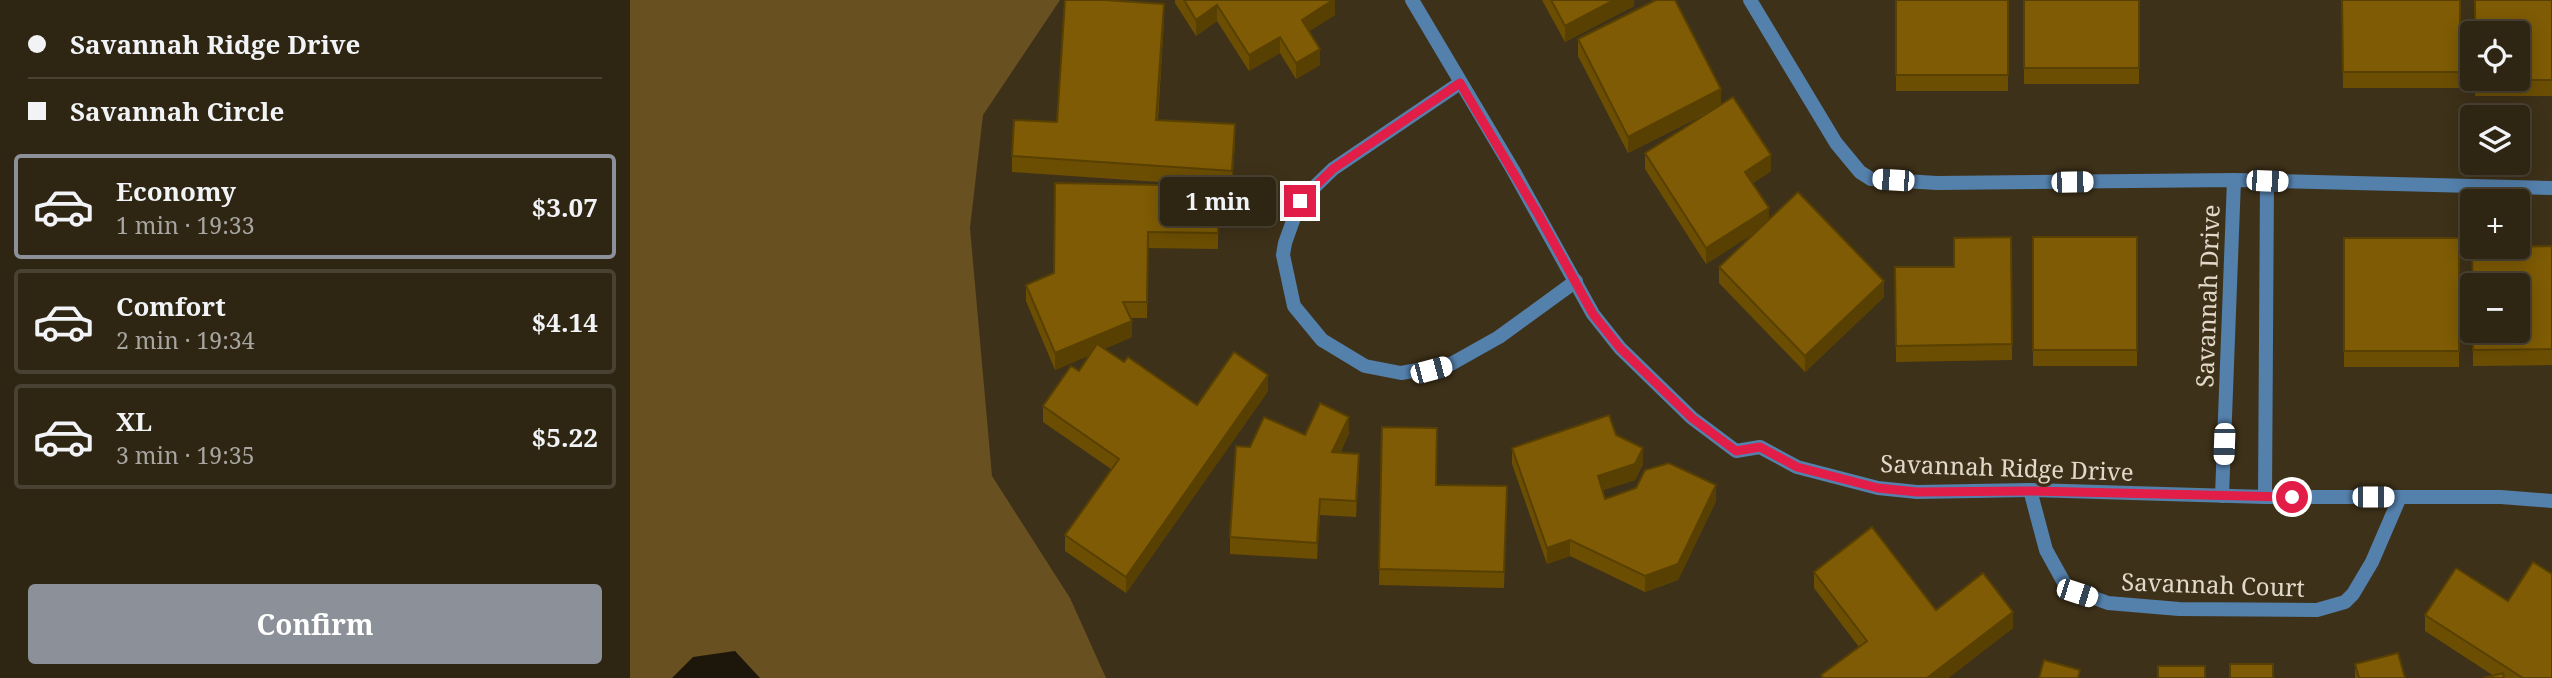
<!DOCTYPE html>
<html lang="en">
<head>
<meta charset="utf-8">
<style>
	:root { --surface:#2e2513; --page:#3a3121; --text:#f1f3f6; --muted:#a7a5a0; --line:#494233; --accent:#8c9099 }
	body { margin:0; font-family:"Noto Serif",serif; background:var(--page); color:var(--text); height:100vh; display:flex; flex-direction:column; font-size:26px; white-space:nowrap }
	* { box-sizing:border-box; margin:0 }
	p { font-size:23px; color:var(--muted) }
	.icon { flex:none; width:38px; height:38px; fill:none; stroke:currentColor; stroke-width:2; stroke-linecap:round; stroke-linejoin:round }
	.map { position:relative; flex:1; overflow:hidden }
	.panel { display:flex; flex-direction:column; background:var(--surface); width:630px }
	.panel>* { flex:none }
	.banner { display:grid; align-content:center; height:154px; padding:0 28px; background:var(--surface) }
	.fabs { position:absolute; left:1830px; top:21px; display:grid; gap:14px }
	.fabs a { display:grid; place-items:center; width:70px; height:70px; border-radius:7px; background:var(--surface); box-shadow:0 4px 18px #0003,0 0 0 2px var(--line); font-size:35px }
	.end { position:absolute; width:32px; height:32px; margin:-16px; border:9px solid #e11d48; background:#fff; box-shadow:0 0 0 4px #fff }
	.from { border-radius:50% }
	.bubble { position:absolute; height:49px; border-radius:7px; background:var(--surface); box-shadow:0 4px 18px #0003,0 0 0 2px var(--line); font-size:23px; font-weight:700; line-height:49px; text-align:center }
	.car { position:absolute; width:21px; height:42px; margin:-21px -10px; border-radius:9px; box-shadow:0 0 5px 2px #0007; background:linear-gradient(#fff 24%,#345 0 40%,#fff 0 76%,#345 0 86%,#fff 0) }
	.banner b { display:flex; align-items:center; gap:24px; height:66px; font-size:26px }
	.banner b+b { border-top:2px solid var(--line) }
	.banner i { width:18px; height:18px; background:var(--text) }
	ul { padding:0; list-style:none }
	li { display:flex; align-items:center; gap:21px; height:105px; margin:0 14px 10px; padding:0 14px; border:4px solid var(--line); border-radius:7px }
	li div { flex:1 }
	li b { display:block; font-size:26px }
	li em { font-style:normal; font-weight:700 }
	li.active { border-color:var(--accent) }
	li>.icon { width:63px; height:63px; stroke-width:1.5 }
	.action { display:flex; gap:14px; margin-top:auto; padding:14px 28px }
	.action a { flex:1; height:80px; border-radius:7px; background:var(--accent); color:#fff; font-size:28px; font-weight:700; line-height:80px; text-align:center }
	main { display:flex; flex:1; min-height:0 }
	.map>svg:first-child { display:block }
</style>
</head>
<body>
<main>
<section class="panel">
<div class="banner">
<b><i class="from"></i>Savannah Ridge Drive</b>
<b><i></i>Savannah Circle</b>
</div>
<ul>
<li class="active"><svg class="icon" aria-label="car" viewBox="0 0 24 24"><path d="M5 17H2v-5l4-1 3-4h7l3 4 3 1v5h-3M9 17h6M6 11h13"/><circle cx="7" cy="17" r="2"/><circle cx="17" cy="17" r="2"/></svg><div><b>Economy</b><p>1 min · 19:33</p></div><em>$3.07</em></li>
<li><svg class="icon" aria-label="car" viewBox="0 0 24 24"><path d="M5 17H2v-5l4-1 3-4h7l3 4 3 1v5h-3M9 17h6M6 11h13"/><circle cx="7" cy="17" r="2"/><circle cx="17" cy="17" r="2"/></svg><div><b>Comfort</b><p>2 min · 19:34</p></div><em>$4.14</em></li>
<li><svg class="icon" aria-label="car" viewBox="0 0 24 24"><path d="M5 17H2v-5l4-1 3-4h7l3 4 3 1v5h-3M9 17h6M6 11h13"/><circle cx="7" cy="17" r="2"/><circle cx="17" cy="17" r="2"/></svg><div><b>XL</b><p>3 min · 19:35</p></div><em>$5.22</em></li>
</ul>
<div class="action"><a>Confirm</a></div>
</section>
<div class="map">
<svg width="1922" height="678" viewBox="0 0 1922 678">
	<rect width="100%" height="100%" fill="#3e3119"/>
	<polygon fill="#685021" points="0,0 430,0 353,115 340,228 362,476 440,598 476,678 0,678"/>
	<polygon fill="#1d160a" points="105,651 130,678 42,678 63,657"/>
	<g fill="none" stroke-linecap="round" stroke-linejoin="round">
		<g stroke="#5480ac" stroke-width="14">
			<polyline points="782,0 883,170 963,314 990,348 1062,418 1106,451 1130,447 1167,467 1248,488 1287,492 1400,490 1635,497 1871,497 1922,501"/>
			<polyline points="1120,0 1206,143 1230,172 1241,179 1307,183 1604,180 1922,188"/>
			<polyline points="830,83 703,169 670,201 655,243 653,255 664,306 692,340 735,366 771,373 821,364 869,337 946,281"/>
			<polyline points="1400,490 1416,550 1437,588 1478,603 1549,609 1687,610 1715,602 1723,594 1742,562 1770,497"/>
			<polyline points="1592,496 1604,180"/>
			<polyline points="1635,497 1637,181"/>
		</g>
	</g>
	<g fill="#6c4e03">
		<polygon points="545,0 705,0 705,15 679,31 690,65 666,79 650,53 619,71 587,21 566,36 545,3"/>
		<polygon points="912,0 1004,0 1004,6 935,42"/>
		<rect x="1266" y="0" width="112" height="91"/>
		<rect x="1394" y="0" width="115" height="84"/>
		<polygon points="1712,0 1830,0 1830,88 1713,88"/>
		<polygon points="1922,0 1922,96 1845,96 1845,79"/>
		<polygon points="534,20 528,120 605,140 602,187 588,186 588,249 518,248 517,318 500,318 502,337 474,349 494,362 567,405 638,391 496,593 435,551 435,535 481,469 413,422 413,406 449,371 460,355 425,370 396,301 396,285 424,273 587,186 382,172 382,156 427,122"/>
		<polygon points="948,39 1091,104 1141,171 1123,183 1139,220 1254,297 1175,372 1089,283 1089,267 1127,231 1076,264 1015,169 1015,153 1083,110 998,153 948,56"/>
		<polygon points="1381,237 1382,360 1266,362 1265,267 1324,267"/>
		<rect x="1403" y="237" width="104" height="129"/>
		<rect x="1714" y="238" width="115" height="129"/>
		<polygon points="1922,246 1922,365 1843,366 1842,263"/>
		<polygon points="752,427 806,485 877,486 874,588 749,585"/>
		<polygon points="719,433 710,453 729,470 726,517 690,515 687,559 600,554 600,537 620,447"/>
		<polygon points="986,435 1013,464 1005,480 973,490 975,499 1086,501 1048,580 1015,592 940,556 917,564 882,464 882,448"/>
		<polygon points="1184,572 1306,610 1383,628 1318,678 1191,678 1191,675 1229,647 1184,588"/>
		<polygon points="1795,615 1922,678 1854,678 1864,676 1795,631"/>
		<polygon points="1725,664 1775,678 1725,678"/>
	</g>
	<g fill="#584003">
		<polygon points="703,0 705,0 705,15 672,36 672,20"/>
		<polygon points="984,0 1004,0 1004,6 935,42 935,26"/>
		<polygon points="534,4 534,20 526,136 526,120"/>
		<polygon points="587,5 587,21 566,36 566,20"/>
		<polygon points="650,37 650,53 619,71 619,55"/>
		<polygon points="690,49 690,65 666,79 666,63"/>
		<polygon points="1091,89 1091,105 998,153 998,137"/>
		<polygon points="605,124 605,140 602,187 602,171"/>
		<polygon points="1141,155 1141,171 1115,188 1115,172"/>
		<polygon points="1139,208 1139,224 1076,264 1076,248"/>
		<polygon points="1254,281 1254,297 1175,372 1175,356"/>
		<polygon points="502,321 502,337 425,370 425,353"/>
		<polygon points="638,375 638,391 496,593 496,577"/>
		<polygon points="719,417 719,433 702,468 702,452"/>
		<polygon points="1013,448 1013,464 1005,480 968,492 968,476"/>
		<polygon points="729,454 729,470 726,517 726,501"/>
		<polygon points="1086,485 1086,501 1048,580 1015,592 1015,576"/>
		<polygon points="690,499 690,515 687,559 687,543"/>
		<polygon points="940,540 940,556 917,564 917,548"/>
		<polygon points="1383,612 1383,628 1318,678 1297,678"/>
	</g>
	<g fill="#7e5b04" stroke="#584003" stroke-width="2">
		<polygon points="435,0 475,0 534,4 526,120 605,124 602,171 382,156 384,120 427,122"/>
		<polygon points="554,0 703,0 672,20 690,49 666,63 650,37 619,55 587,5 566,20"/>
		<polygon points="921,0 984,0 935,26"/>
		<polygon points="1026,0 1045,0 1091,89 998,137 948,39"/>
		<rect x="1266" y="0" width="112" height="75"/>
		<rect x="1394" y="0" width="115" height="68"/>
		<polygon points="1712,0 1830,0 1830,72 1713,72"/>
		<polygon points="1845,0 1922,0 1922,80 1845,80 1845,79 1888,79 1888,33 1845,33"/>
		<polygon points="1103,97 1141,155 1115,172 1139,208 1076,248 1015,153"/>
		<polygon points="425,183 588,186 588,233 518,232 517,302 493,302 502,321 425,353 396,285 424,273"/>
		<polygon points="1168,192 1254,281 1175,356 1089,267"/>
		<polygon points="1381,237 1382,344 1266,346 1265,267 1324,267 1324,238"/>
		<rect x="1403" y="237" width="104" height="113"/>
		<rect x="1714" y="238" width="115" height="113"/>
		<polygon points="1922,246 1922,349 1843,350 1843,331 1888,331 1888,285 1843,285 1843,318 1842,247"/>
		<polygon points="467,344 494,362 498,357 567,405 604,352 638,375 496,577 435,535 489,459 413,406 441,366 449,371"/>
		<polygon points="690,403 719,417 702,452 729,454 726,501 690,499 687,543 600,537 606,446 620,447 634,417 675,435"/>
		<polygon points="979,415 986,435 1013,448 1005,464 968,476 975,499 1006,488 1015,470 1039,463 1086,485 1048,564 1015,576 940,540 917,548 882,448"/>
		<polygon points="752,427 807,428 806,485 877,486 874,572 749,569"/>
		<polygon points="1242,527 1306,610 1353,573 1383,612 1297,678 1193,678 1191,675 1237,641 1184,572"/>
		<polygon points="1903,562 1922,574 1922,678 1893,678 1795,615 1826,568 1878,601"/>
		<polygon points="1768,653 1775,678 1729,678 1725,664"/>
		<polygon points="1414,660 1450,670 1448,678 1409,678"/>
		<rect x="1600" y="664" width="43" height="14"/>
		<rect x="1528" y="666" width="47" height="12"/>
		<polygon points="1873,673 1874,678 1854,678"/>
	</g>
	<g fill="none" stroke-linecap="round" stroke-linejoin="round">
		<polyline stroke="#e11d48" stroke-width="9" points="670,201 703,169 830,83 908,214 963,314 990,348 1062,418 1106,451 1130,447 1167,467 1248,488 1287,492 1400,491 1662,497"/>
	</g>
	<g text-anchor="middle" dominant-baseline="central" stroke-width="7" stroke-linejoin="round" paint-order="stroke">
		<g font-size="24" fill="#e1d9ca" stroke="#3e3119">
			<text transform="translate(1577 296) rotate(-88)">Savannah Drive</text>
			<text transform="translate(1377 467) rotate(2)">Savannah Ridge Drive</text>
			<text transform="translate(1583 584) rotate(2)">Savannah Court</text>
		</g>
	</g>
</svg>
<div class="fabs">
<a><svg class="icon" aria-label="locate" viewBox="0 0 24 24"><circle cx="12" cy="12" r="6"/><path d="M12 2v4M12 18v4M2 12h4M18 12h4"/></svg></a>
<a><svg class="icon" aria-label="layers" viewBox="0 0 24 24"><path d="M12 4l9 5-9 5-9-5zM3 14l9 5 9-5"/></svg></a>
<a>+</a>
<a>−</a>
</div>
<i class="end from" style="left:1662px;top:497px"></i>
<i class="end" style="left:670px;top:201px"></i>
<div class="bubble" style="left:530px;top:177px;width:116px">1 min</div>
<i class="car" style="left:1263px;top:180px;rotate:274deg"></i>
<i class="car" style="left:1637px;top:181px;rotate:92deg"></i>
<i class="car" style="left:1442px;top:182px;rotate:89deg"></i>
<i class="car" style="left:801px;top:370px;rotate:75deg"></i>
<i class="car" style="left:1594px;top:444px;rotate:182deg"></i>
<i class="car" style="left:1743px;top:497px;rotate:90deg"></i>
<i class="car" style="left:1447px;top:593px;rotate:108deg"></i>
</div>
</main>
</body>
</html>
